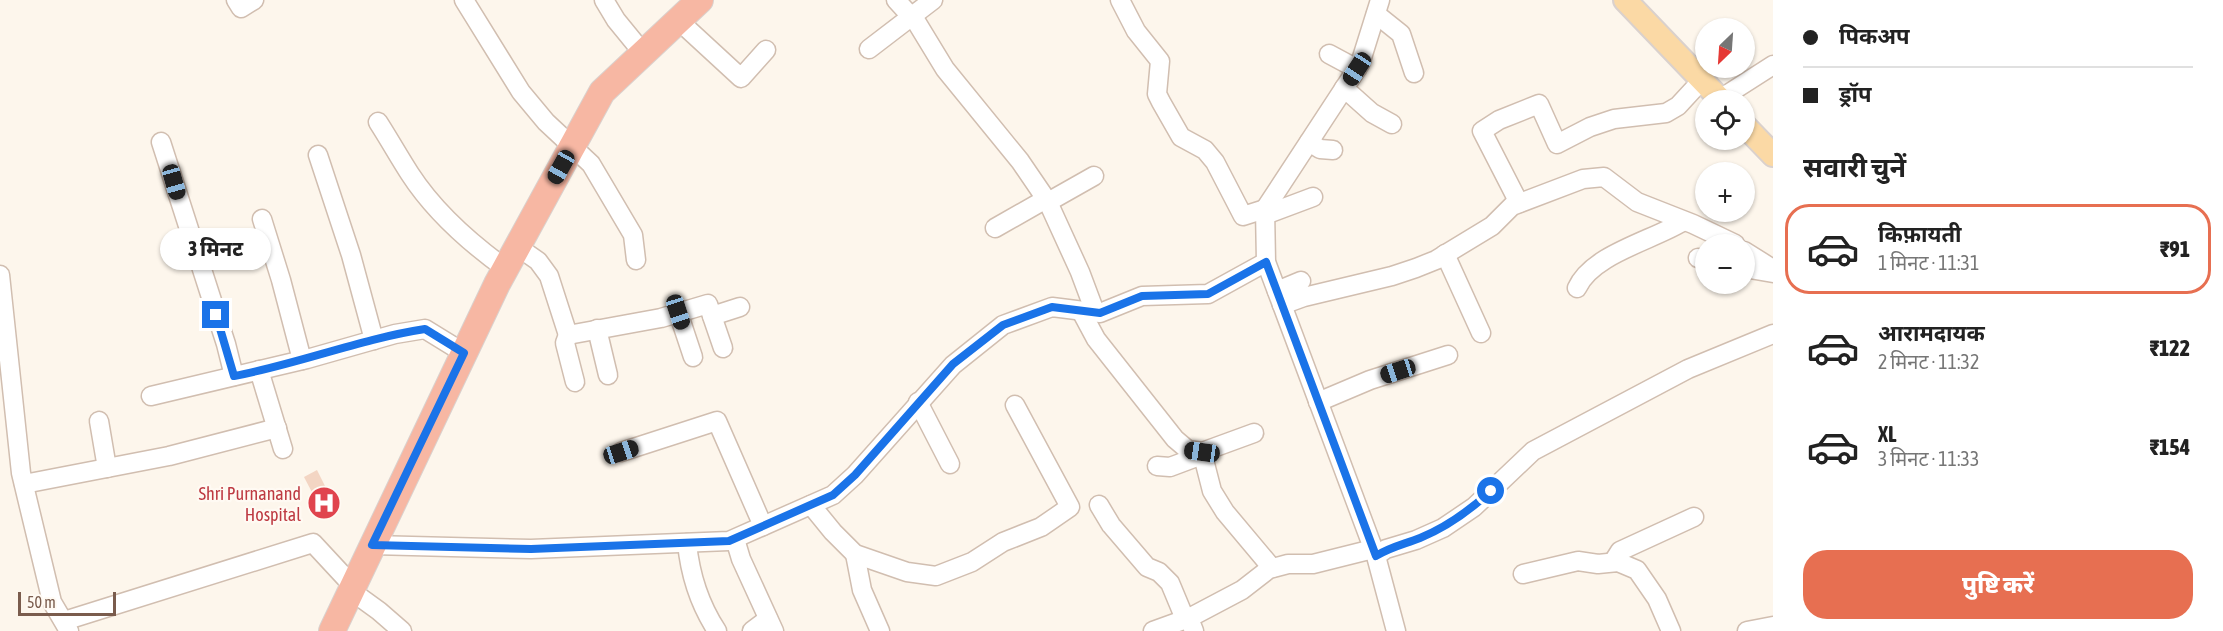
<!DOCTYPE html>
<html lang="hi">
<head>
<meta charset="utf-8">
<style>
	:root { --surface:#fff; --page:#f2f2f2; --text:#222; --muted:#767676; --line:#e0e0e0; --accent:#e76f51 }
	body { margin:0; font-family:"Asap Condensed","Noto Sans Devanagari",sans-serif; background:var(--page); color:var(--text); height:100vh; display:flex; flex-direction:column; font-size:22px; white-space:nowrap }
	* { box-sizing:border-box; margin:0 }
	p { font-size:20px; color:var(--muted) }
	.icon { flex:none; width:33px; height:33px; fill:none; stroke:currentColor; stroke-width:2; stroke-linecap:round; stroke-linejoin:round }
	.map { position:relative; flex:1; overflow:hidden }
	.side { display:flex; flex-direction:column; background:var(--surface); width:450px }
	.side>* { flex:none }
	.hud { display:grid; align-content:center; height:132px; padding:0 30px; background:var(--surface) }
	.needle { width:39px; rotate:205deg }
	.fabs { position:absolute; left:1695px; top:18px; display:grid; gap:12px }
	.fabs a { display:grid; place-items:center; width:60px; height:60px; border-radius:50%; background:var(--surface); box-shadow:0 2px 4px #0004; font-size:30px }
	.scale { position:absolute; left:18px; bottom:15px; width:98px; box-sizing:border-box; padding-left:6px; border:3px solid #7a5c4d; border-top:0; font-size:16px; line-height:21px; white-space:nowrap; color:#7a5c4d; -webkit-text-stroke:4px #fffaf3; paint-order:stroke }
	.end { position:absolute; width:27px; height:27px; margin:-14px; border:8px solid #1a73e8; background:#fff; box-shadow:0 0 0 3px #fff }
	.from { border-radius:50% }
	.bubble { position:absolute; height:42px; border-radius:21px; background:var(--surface); box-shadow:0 2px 4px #0004; font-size:20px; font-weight:800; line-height:42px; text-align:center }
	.car { position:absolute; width:18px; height:36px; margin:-18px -9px; border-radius:8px; box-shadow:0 0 4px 2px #0007; background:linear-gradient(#222 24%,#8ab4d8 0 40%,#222 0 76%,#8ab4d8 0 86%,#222 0) }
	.hud b { display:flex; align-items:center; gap:21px; height:57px; font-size:22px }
	.hud b+b { border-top:2px solid var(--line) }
	.hud i { width:15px; height:15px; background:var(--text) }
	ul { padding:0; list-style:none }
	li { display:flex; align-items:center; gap:18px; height:90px; margin:0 12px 9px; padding:0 18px; border:3px solid transparent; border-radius:24px }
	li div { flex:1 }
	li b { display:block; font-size:22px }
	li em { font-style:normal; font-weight:800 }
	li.selected { border-color:var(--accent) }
	li>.icon { width:54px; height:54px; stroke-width:1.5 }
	h2 { padding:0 30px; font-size:27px; line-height:72px }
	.primary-button { display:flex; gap:12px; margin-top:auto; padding:12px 30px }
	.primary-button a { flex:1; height:69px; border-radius:24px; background:var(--accent); color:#fff; font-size:24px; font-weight:800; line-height:69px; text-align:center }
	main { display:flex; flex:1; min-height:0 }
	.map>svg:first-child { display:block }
</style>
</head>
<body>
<main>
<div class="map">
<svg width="1773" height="631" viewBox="0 0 1773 631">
	<rect width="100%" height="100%" fill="#fdf6ec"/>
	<polygon fill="#f3d5c3" points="317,470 338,512 326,519 304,477"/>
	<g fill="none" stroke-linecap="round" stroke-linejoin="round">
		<defs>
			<g id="minor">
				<polyline points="236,0 241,8 254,0"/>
				<polyline points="464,0 521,92 546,122 591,164 633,235 636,260"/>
				<polyline points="604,0 616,20 643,53"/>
				<polyline points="896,0 917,23 945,69 1020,161 1048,202 1080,272 1095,312"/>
				<polyline points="1120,0 1136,31 1160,61 1157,94 1161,102 1181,137 1205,150 1215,162 1243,216 1265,209"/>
				<polyline points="1380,0 1360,64 1265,209 1266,262 1376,556 1396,631"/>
				<polyline points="1376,14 1401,34 1414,73"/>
				<polyline points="678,20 741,78 766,50"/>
				<polyline points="869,49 933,0"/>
				<polyline points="1329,54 1357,69"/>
				<polyline points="1344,88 1372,113 1392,124"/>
				<polyline points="1720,99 1773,65"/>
				<path d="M378,122C389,139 399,157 410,174C434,211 470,243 506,269"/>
				<polyline points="161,142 226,344 234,376"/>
				<polyline points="1309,142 1320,149 1333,150"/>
				<polyline points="318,155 351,255 374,340"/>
				<polyline points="1048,202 1094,176"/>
				<polyline points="1519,203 1482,131 1499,120 1539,104 1557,144 1590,127 1614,119 1666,113 1678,106 1702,80"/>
				<polyline points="1265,215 1313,197"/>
				<polyline points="262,219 281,280 302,360"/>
				<polyline points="995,228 1046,199"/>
				<polyline points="518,247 538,261 549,276 568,335 661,318 708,304 712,316 740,307"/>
				<polyline points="1744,251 1773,269"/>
				<polyline points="1445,254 1481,333"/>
				<polyline points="1698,258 1706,260"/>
				<polyline points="1744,268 1773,273"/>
				<polyline points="0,275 21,473 52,602 69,631"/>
				<path d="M1577,288C1592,254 1654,240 1684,221"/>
				<polyline points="1277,291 1301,281"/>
				<polyline points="1282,305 1304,297 1392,276 1416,268 1436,260 1492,226 1512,206 1583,179 1604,177 1637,202 1693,224 1735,244"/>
				<polyline points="1081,311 1096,339 1175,439 1188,450 1202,452 1254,433"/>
				<polyline points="678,312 693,357"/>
				<polyline points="712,316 723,348"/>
				<polyline points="597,329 608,375"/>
				<polyline points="568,335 565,343 575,382"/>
				<polyline points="259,370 283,449"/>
				<polyline points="151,396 307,359 395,334 425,329 464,353"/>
				<polyline points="918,402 950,464"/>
				<polyline points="1318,402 1370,380 1448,355"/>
				<polyline points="99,421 107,468"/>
				<polyline points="621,452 717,421 763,526"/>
				<polyline points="1202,452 1212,491 1225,512 1272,568"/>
				<polyline points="1157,466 1170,467 1202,455"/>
				<polyline points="24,484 169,456 277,428"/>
				<polyline points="811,505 833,532 855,554 907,572 936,576 972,562 1003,542 1041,527 1070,507 1015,405"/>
				<polyline points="1099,505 1111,525 1147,567 1159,572 1170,583 1185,619"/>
				<polyline points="735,539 741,559 774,631"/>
				<path d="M687,543C690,574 700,605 717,631"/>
				<polyline points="372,545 531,549 729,541 833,495 855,475 953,365 1003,325 1052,307 1100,313 1142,296 1208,294 1266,262"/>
				<polyline points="855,554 862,590 880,631"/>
				<polyline points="1376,556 1386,549 1416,540 1443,528 1474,507 1533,451 1688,369 1773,334"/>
				<polyline points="1613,562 1620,551 1694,517"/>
				<polyline points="1523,574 1578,561 1598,564 1618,562 1637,570 1657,599 1671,631"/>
				<polyline points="350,590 379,611 402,631"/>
				<polyline points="64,621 313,543 352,585"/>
				<polyline points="752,631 768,619"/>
				<polyline points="1153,631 1189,618"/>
				<polyline points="1194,631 1189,618 1242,590 1269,569 1288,564 1313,564 1373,549"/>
				<polyline points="1747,631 1773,626"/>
			</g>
			<g id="major">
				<polyline points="1625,0 1721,100"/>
				<polyline points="1744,125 1773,155"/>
			</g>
			<polyline id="highway" points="332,631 497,284 602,92 700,0"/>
		</defs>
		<use href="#minor" stroke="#d1beb0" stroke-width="21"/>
		<use href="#major" stroke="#dad1cd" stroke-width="26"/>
		<use href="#highway" stroke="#dad1cd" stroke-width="28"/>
		<use href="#minor" stroke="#fff" stroke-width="18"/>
		<use href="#major" stroke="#fbd9a5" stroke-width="22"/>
		<use href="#highway" stroke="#f7b7a3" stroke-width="26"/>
	</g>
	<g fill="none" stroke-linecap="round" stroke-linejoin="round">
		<path stroke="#1a73e8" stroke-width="8" d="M216,315L234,376C298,364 360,339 425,329L464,353L372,545L531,549L729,541L833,495L855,475L953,364L1003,325L1052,307L1100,313L1142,296L1208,294L1266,262L1376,556C1390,547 1405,544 1420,538C1447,527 1469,511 1491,491"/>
	</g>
	<defs>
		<symbol id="hospital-disc" viewBox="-11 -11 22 22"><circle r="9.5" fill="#e0444e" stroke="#fffaf3"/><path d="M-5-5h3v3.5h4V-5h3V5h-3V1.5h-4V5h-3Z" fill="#fff"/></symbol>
	</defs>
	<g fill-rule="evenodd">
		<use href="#hospital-disc" x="305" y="484" width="38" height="38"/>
	</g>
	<g text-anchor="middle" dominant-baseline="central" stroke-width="4.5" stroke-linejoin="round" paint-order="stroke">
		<g font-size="18" fill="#be3a42" stroke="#fffaf3" text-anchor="end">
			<text x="301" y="493">Shri Purnanand<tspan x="301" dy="21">Hospital</tspan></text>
		</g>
	</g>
</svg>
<div class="fabs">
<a><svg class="needle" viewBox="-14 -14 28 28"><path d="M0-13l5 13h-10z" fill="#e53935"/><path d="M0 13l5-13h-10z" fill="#767676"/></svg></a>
<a><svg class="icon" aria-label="locate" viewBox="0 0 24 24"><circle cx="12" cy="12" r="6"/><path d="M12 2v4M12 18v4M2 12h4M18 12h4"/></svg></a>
<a>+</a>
<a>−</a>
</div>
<div class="scale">50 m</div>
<i class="end from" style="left:1491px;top:491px"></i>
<i class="end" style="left:216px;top:315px"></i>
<div class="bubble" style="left:160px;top:228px;width:111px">3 मिनट</div>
<i class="car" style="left:1357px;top:69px;rotate:213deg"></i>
<i class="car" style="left:561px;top:167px;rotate:209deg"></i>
<i class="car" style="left:174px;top:182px;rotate:164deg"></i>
<i class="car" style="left:678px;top:312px;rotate:162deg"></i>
<i class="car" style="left:1398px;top:371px;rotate:252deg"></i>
<i class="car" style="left:621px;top:452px;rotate:72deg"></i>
<i class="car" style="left:1202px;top:452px;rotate:278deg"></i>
</div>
<section class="side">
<div class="hud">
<b><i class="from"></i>पिकअप</b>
<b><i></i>ड्रॉप</b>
</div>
<h2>सवारी चुनें</h2>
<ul>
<li class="selected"><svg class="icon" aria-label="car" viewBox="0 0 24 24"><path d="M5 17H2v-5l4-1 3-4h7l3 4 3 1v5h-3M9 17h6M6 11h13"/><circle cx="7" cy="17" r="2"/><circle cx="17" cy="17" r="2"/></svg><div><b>किफ़ायती</b><p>1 मिनट · 11:31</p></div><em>₹91</em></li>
<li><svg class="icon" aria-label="car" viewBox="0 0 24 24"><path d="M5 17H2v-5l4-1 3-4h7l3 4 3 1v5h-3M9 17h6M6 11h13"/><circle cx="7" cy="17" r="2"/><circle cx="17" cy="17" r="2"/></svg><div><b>आरामदायक</b><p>2 मिनट · 11:32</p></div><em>₹122</em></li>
<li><svg class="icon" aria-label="car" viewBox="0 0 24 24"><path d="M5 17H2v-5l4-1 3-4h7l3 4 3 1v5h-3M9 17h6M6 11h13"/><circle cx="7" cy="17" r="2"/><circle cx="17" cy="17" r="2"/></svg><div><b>XL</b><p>3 मिनट · 11:33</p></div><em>₹154</em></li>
</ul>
<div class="primary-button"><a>पुष्टि करें</a></div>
</section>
</main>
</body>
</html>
